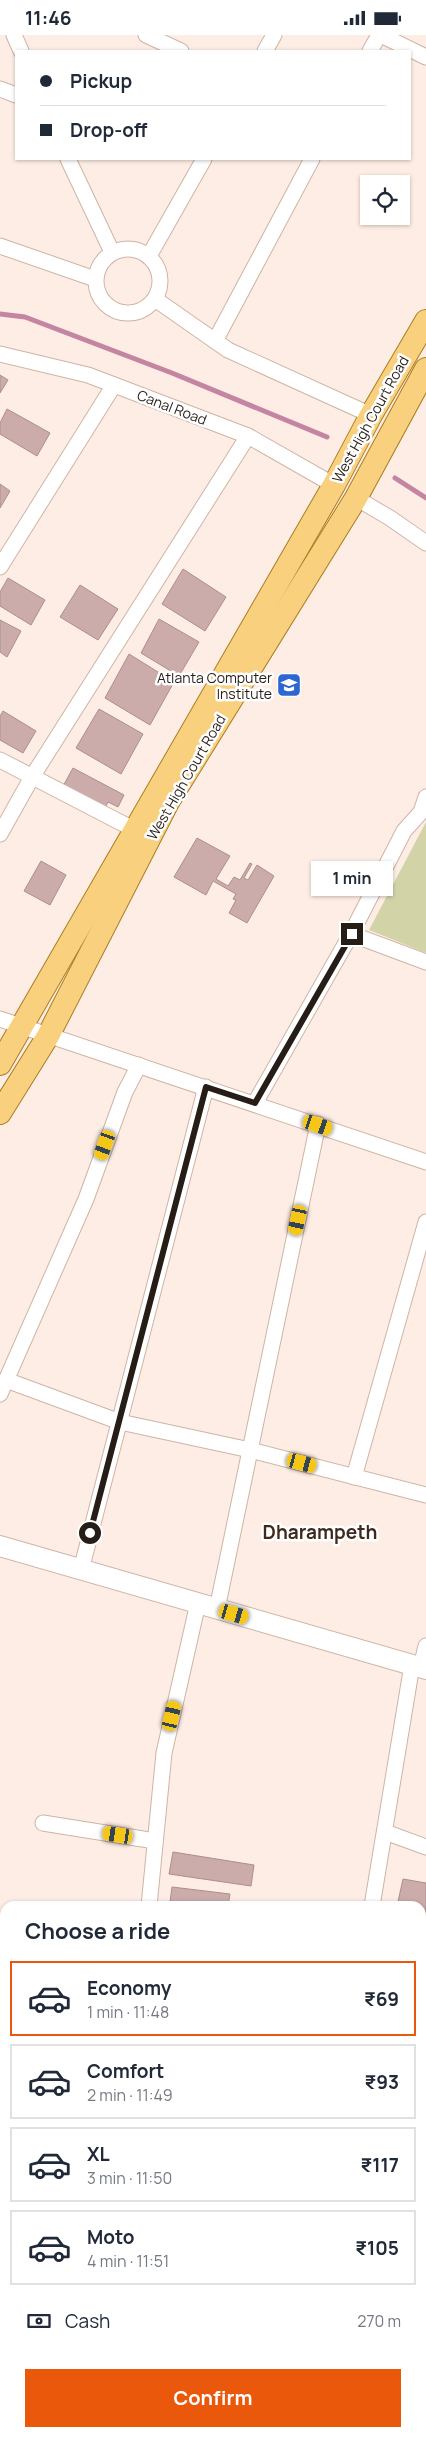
<!DOCTYPE html>
<html lang="en">
<head>
<meta charset="utf-8">
<style>
	:root { --surface:#fff; --page:#f2f2f3; --text:#1f2937; --muted:#747a83; --line:#e0e1e3; --accent:#ea580c }
	body { margin:0; font-family:Manrope,sans-serif; background:var(--page); color:var(--text); height:100vh; display:flex; flex-direction:column; font-size:19px; white-space:nowrap }
	* { box-sizing:border-box; margin:0 }
	p { font-size:16px; color:var(--muted) }
	.icon { flex:none; width:28px; height:28px; fill:none; stroke:currentColor; stroke-width:2; stroke-linecap:round; stroke-linejoin:round }
	.map { position:relative; flex:1; overflow:hidden }
	.panel { position:absolute; left:0px; top:1866px; width:426px; height:536px; display:flex; flex-direction:column; background:var(--surface); border-radius:15px 15px 0 0; box-shadow:0 1px 4px #0004 }
	.panel>* { flex:none }
	.hud { position:absolute; left:15px; top:15px; width:396px; height:110px; border-radius:0px; box-shadow:0 1px 4px #0004; display:grid; align-content:center; height:110px; padding:0 25px; background:var(--surface) }
	.controls { position:absolute; left:360px; top:140px; display:grid; gap:10px }
	.controls a { display:grid; place-items:center; width:50px; height:50px; border-radius:0px; background:var(--surface); box-shadow:0 1px 4px #0004; font-size:25px }
	.end { position:absolute; width:22px; height:22px; margin:-11px; border:6px solid #271d17; background:#fff; box-shadow:0 0 0 2px #fff }
	.from { border-radius:50% }
	.bubble { position:absolute; height:35px; border-radius:0px; background:var(--surface); box-shadow:0 1px 4px #0004; font-size:16px; font-weight:700; line-height:35px; text-align:center }
	.car { position:absolute; width:15px; height:30px; margin:-15px -8px; border-radius:6px; box-shadow:0 0 4px 1px #0007; background:linear-gradient(#f5c518 24%,#345 0 40%,#f5c518 0 76%,#345 0 86%,#f5c518 0) }
	.hud b { display:flex; align-items:center; gap:18px; height:48px; font-size:19px }
	.hud b+b { border-top:1px solid var(--line) }
	.hud i { width:12px; height:12px; background:var(--text) }
	ul { padding:0; list-style:none }
	li { display:flex; align-items:center; gap:15px; height:75px; margin:0 10px 8px; padding:0 15px; border:2px solid var(--line); border-radius:0px }
	li div { flex:1 }
	li b { display:block; font-size:19px }
	li em { font-style:normal; font-weight:700 }
	li.active { border-color:var(--accent) }
	li>.icon { width:45px; height:45px; stroke-width:1.5 }
	h2 { padding:0 25px; font-size:22px; line-height:60px }
	.pay { display:flex; align-items:center; gap:12px; height:55px; padding:0 25px; font-size:19px }
	.pay p { margin-inline-start:auto }
	.primary-button { display:flex; gap:10px; margin-top:auto; padding:10px 25px }
	.primary-button a { flex:1; height:58px; border-radius:0px; background:var(--accent); color:#fff; font-size:20px; font-weight:700; line-height:58px; text-align:center }
	.status { display:flex; justify-content:space-between; align-items:center; height:35px; padding:0 25px; background:var(--surface); direction:ltr }
	.status svg { height:14px; fill:currentColor }
	.map>svg:first-child { display:block }
</style>
</head>
<body>
<div class="status"><b>11:46</b><svg viewBox="0 0 49 12"><path d="M0 12V9h3v3zM5 12V6h3v6zM10 12V3h3v9zM15 12V0h3v12zM26 1h20v11H26zM47 4h2v5h-2z"/></svg></div>
<div class="map">
<svg width="426" height="2402" viewBox="0 0 426 2402">
	<rect width="100%" height="100%" fill="#feede4"/>
	<polygon fill="#d2d4a8" points="426,787 426,918 369,895"/>
	<g fill="none" stroke-linecap="round" stroke-linejoin="round">
		<g stroke="#c485a2" stroke-width="5">
			<polyline points="0,279 25,282 172,338 327,402"/>
			<polyline points="395,443 426,463"/>
		</g>
	</g>
	<g fill="#cbacaa" stroke="#ac8e8d">
		<polygon points="0,340 8,345 0,358"/>
		<polygon points="7,374 50,398 37,421 0,399 0,388"/>
		<polygon points="0,449 10,456 0,473"/>
		<polygon points="183,534 226,562 205,596 162,569"/>
		<polygon points="8,543 45,565 31,590 0,571 0,557"/>
		<polygon points="80,550 118,574 98,605 60,582"/>
		<polygon points="159,584 199,607 179,641 141,618"/>
		<polygon points="0,585 21,596 7,622 0,617"/>
		<polygon points="129,619 174,647 150,690 105,663"/>
		<polygon points="99,674 143,699 121,739 76,713"/>
		<polygon points="3,676 36,696 23,718 0,705 0,681"/>
		<polygon points="73,733 124,760 118,772 108,767 104,775 62,753"/>
		<polygon points="197,803 230,821 216,844 228,851 234,842 240,845 250,828 252,829 244,843 248,845 257,830 274,841 247,888 229,878 236,865 233,864 236,859 213,846 206,860 174,842"/>
		<polygon points="41,826 66,840 50,870 24,856"/>
		<polygon points="173,1817 254,1830 251,1851 169,1839"/>
		<polygon points="403,1844 426,1848 426,1888 421,1913 421,1871 397,1871"/>
		<polygon points="172,1852 230,1859 228,1871 199,1871 170,1867"/>
		<polygon points="0,1990 5,1991 4,2023 0,2022"/>
	</g>
	<g fill="none" stroke-linecap="round" stroke-linejoin="round">
		<defs>
			<g id="street">
				<polyline points="14,0 21,16"/>
				<polyline points="146,0 181,16"/>
				<polyline points="381,0 426,22"/>
				<polyline points="265,16 274,0"/>
				<polyline points="370,16 379,0"/>
				<polyline points="0,54 16,60"/>
				<polyline points="68,124 112,217"/>
				<polyline points="0,211 95,244"/>
				<circle cx="128" cy="246" r="32"/>
				<polyline points="149,221 204,124"/>
				<polyline points="155,264 228,315 371,380"/>
				<polyline points="215,306 312,124"/>
				<polyline points="0,319 88,340 248,401 334,450"/>
				<polyline points="356,463 390,483 426,508"/>
				<polyline points="0,532 114,350"/>
				<polyline points="0,725 135,795"/>
				<polyline points="0,799 32,742 248,401"/>
				<polyline points="351,899 426,927"/>
				<polyline points="0,984 426,1127"/>
				<polyline points="255,1068 351,899 404,796 421,777 426,762"/>
				<polyline points="6,1345 120,1387 250,1415 426,1460"/>
				<polyline points="0,1359 86,1164 125,1057 139,1030"/>
				<polyline points="354,1442 426,1187"/>
				<polyline points="81,1535 206,1052"/>
				<polyline points="217,1574 318,1089"/>
				<polyline points="421,1632 426,1611"/>
				<polyline points="43,1788 155,1806"/>
				<polyline points="385,1797 426,1812"/>
				<polyline points="149,1871 164,1718 198,1568"/>
				<polyline points="372,1871 412,1630"/>
				<polyline points="0,1972 5,1973"/>
				<polyline points="421,2066 426,2067"/>
				<polyline points="0,2365 5,2365"/>
				<polyline points="182,2398 207,2402"/>
				<polyline points="75,2402 76,2398"/>
				<polyline points="288,2402 289,2398"/>
			</g>
			<polyline id="secondary" points="0,1511 426,1634"/>
			<g id="primary">
				<polyline points="0,1029 334,450 371,380 426,286"/>
				<polyline points="0,1078 48,1001 168,767 356,463 426,334"/>
			</g>
		</defs>
		<use href="#street" stroke="#cfb4a5" stroke-width="17"/>
		<use href="#secondary" stroke="#cfb4a5" stroke-width="22"/>
		<use href="#primary" stroke="#ac7d22" stroke-width="24"/>
		<use href="#street" stroke="#fff" stroke-width="15"/>
		<use href="#secondary" stroke="#fff" stroke-width="20"/>
		<use href="#primary" stroke="#f8d07e" stroke-width="22"/>
	</g>
	<g fill="none" stroke-linecap="round" stroke-linejoin="round">
		<polyline stroke="#271d17" stroke-width="6" points="90,1498 206,1052 255,1068 352,899"/>
	</g>
	<defs>
		<symbol id="school-square" viewBox="-11 -11 22 22"><rect x="-9" y="-9" width="18" height="18" rx="4" fill="#2c66d3" stroke="#fefefe"/><path d="M0-5L7-2L0 1L-7-2ZM-4 1L0 2.5L4 1V4Q0 6-4 4Z" fill="#fff"/></symbol>
	</defs>
	<g fill-rule="evenodd">
		<use href="#school-square" x="275" y="636" width="28" height="28"/>
	</g>
	<g text-anchor="middle" dominant-baseline="central" stroke-width="5" stroke-linejoin="round" paint-order="stroke">
		<g font-size="14" fill="#271d17" stroke="#fefefe">
			<text transform="translate(172 372) rotate(21)">Canal Road</text>
			<text transform="translate(370 384) rotate(-61)">West High Court Road</text>
			<text transform="translate(186 742) rotate(-60)">West High Court Road</text>
		</g>
		<g font-size="14" fill="#271d17" stroke="#fefefe" text-anchor="end">
			<text x="272" y="642">Atlanta Computer<tspan x="272" dy="16">Institute</tspan></text>
		</g>
		<g font-size="19" font-weight="bold" fill="#3e291d" stroke="#fefefe">
			<text x="320" y="1497">Dharampeth</text>
		</g>
	</g>
</svg>
<div class="controls">
<a><svg class="icon" aria-label="locate" viewBox="0 0 24 24"><circle cx="12" cy="12" r="6"/><path d="M12 2v4M12 18v4M2 12h4M18 12h4"/></svg></a>
</div>
<i class="end from" style="left:90px;top:1498px"></i>
<i class="end" style="left:352px;top:899px"></i>
<div class="bubble" style="left:311px;top:826px;width:82px">1 min</div>
<i class="car" style="left:318px;top:1090px;rotate:109deg"></i>
<i class="car" style="left:105px;top:1110px;rotate:200deg"></i>
<i class="car" style="left:298px;top:1185px;rotate:192deg"></i>
<i class="car" style="left:302px;top:1428px;rotate:105deg"></i>
<i class="car" style="left:234px;top:1579px;rotate:106deg"></i>
<i class="car" style="left:172px;top:1681px;rotate:13deg"></i>
<i class="car" style="left:118px;top:1800px;rotate:279deg"></i>
<div class="hud">
<b><i class="from"></i>Pickup</b>
<b><i></i>Drop-off</b>
</div>
<section class="panel">
<h2>Choose a ride</h2>
<ul>
<li class="active"><svg class="icon" aria-label="car" viewBox="0 0 24 24"><path d="M5 17H2v-5l4-1 3-4h7l3 4 3 1v5h-3M9 17h6M6 11h13"/><circle cx="7" cy="17" r="2"/><circle cx="17" cy="17" r="2"/></svg><div><b>Economy</b><p>1 min · 11:48</p></div><em>₹69</em></li>
<li><svg class="icon" aria-label="car" viewBox="0 0 24 24"><path d="M5 17H2v-5l4-1 3-4h7l3 4 3 1v5h-3M9 17h6M6 11h13"/><circle cx="7" cy="17" r="2"/><circle cx="17" cy="17" r="2"/></svg><div><b>Comfort</b><p>2 min · 11:49</p></div><em>₹93</em></li>
<li><svg class="icon" aria-label="car" viewBox="0 0 24 24"><path d="M5 17H2v-5l4-1 3-4h7l3 4 3 1v5h-3M9 17h6M6 11h13"/><circle cx="7" cy="17" r="2"/><circle cx="17" cy="17" r="2"/></svg><div><b>XL</b><p>3 min · 11:50</p></div><em>₹117</em></li>
<li><svg class="icon" aria-label="car" viewBox="0 0 24 24"><path d="M5 17H2v-5l4-1 3-4h7l3 4 3 1v5h-3M9 17h6M6 11h13"/><circle cx="7" cy="17" r="2"/><circle cx="17" cy="17" r="2"/></svg><div><b>Moto</b><p>4 min · 11:51</p></div><em>₹105</em></li>
</ul>
<div class="pay"><svg class="icon" aria-label="cash" viewBox="0 0 24 24"><path d="M3 7h18v10H3z"/><circle cx="12" cy="12" r="2"/></svg>Cash<p>270 m</p></div>
<div class="primary-button"><a>Confirm</a></div>
</section>
</div>
</body>
</html>
